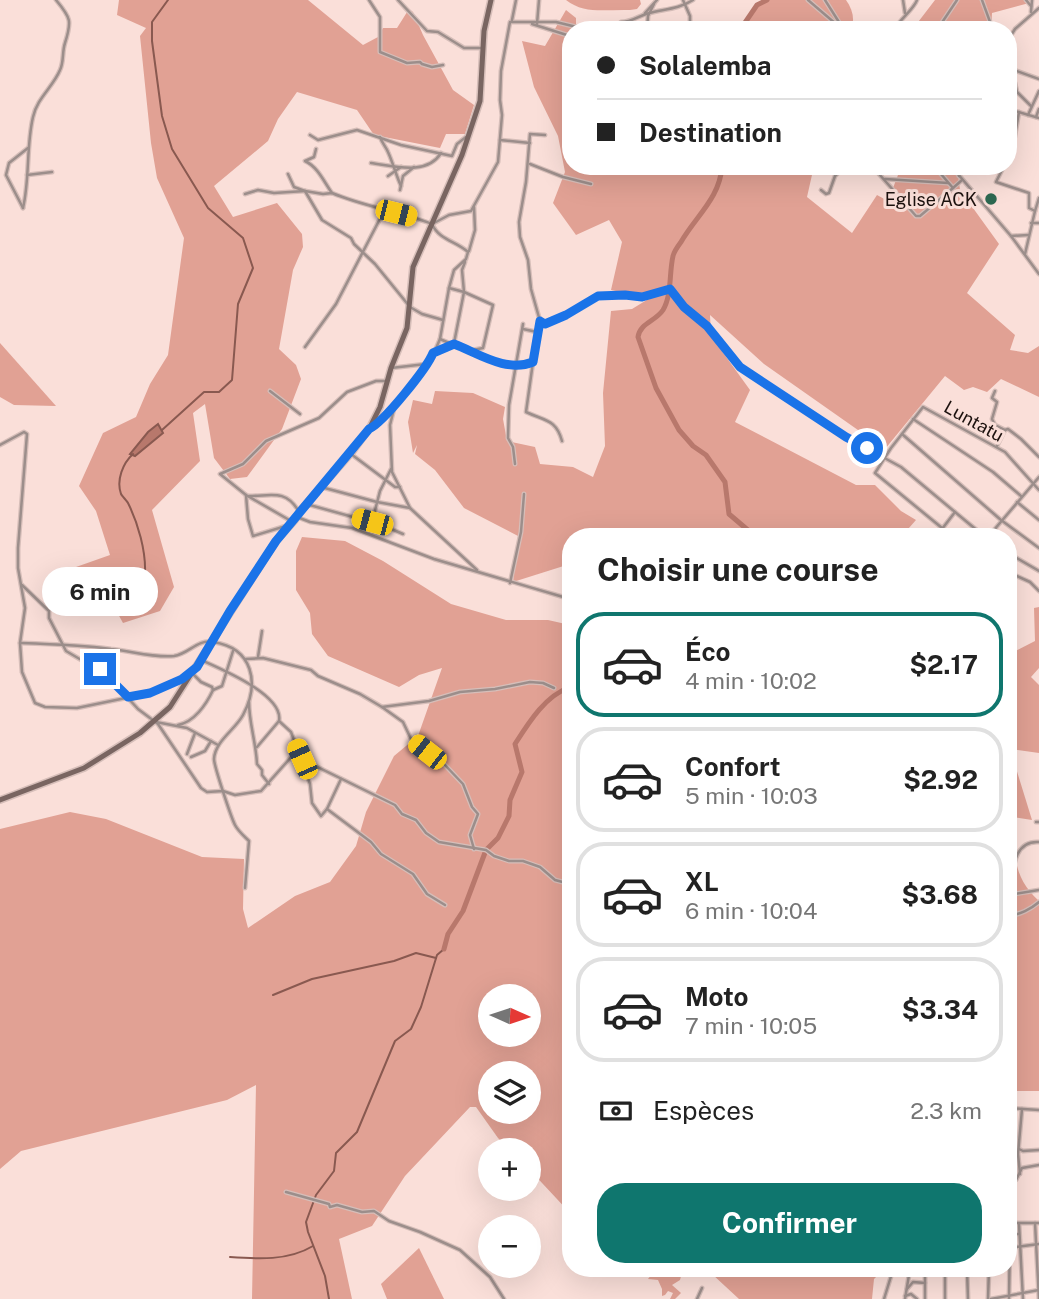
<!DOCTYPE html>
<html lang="fr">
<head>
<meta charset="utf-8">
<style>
	:root { --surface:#fff; --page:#f6f6f6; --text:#222; --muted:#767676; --line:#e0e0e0; --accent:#0f766e }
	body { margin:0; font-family:"Public Sans",sans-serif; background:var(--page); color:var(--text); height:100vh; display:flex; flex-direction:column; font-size:26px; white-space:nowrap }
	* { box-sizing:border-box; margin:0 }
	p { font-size:23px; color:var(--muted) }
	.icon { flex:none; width:38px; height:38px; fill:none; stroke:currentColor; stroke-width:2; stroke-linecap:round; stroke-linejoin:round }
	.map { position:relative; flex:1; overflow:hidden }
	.drawer { position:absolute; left:562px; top:528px; width:455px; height:749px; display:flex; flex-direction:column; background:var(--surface); border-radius:28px; box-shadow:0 7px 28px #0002 }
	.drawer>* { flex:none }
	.top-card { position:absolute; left:562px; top:21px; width:455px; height:154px; border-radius:28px; box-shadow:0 7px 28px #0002; display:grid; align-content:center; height:154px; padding:0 35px; background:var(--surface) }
	.needle { width:46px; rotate:93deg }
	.fabs { position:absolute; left:478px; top:984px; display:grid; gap:14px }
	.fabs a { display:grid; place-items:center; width:63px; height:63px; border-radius:50%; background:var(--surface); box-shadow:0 7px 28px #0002; font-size:35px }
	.end { position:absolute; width:32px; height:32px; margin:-16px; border:9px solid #1a73e8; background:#fff; box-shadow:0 0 0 4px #fff }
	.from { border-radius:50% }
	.bubble { position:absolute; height:49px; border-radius:24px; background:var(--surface); box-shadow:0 7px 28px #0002; font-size:23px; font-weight:700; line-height:49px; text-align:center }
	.car { position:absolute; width:21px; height:42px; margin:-21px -10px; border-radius:9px; box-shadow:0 0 5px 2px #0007; background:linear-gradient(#f5c518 24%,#345 0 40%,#f5c518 0 76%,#345 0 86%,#f5c518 0) }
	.top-card b { display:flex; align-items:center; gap:24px; height:66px; font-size:26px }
	.top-card b+b { border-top:2px solid var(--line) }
	.top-card i { width:18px; height:18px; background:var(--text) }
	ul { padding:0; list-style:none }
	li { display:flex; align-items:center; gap:21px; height:105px; margin:0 14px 10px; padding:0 21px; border:4px solid var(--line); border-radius:28px }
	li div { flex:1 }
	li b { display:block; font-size:26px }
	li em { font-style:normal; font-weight:700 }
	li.current { border-color:var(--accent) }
	li>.icon { width:63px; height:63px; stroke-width:1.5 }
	h2 { padding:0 35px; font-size:32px; line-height:84px }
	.pay { display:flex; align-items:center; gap:18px; height:77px; padding:0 35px; font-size:26px }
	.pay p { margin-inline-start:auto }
	.button { display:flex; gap:14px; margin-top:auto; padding:14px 35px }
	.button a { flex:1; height:80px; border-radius:28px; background:var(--accent); color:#fff; font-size:28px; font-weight:700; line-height:80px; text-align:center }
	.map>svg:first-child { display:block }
</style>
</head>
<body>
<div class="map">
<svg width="1039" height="1299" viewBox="0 0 1039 1299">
	<rect width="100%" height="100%" fill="#fadfd9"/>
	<g fill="#e1a194" fill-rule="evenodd">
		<polygon points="119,0 308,0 363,45 378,37 383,28 397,28 409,9 413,12 423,35 453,90 474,105 465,134 446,134 440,148 374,135 357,110 297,92 278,119 268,141 214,186 233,217 277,203 302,234 303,247 293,270 279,349 296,365 301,379 282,429 247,477 230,479 214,458 205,404 193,413 200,461 152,510 174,587 160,611 123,623 107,594 76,596 76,567 110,555 96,511 79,486 103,433 136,417 150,384 168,355 184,238 157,178 151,143 140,36 146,28 117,15"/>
		<path d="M566,0H640L641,4L637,9L630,10C607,9 585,15 566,0Z"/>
		<path d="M762,0H846C853,10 855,19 851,30H741L752,9Z"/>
		<polygon points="935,0 1033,0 1033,2 992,13 991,30 912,30"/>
		<polygon points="566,10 576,18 576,30 570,30 570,166 814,166 807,197 852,233 877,195 888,201 898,175 895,166 953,166 958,174 960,190 999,244 967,293 1015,335 1010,350 1028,353 1039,346 1039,397 1001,379 987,392 973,387 964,390 945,376 885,449 764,364 710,315 711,336 750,390 735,422 856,485 875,485 901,511 916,520 901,537 570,537 570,564 513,582 518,536 464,508 435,470 415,454 417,445 413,453 408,422 413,400 432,404 435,391 473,393 505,407 503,419 507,441 535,447 540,464 573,467 593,477 605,446 603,393 611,311 632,309 650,298 611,290 622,242 609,220 576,235 553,203 565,172 558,136 534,87 522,41 545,46"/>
		<polygon points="0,343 56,406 14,405 0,397"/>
		<path d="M302,537L345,541L383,561L451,604L506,620H548L570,625V1213L529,1169L528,1150H510L498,1138L476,1107H470L405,1176L372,1226L339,1239L352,1299H252L256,1085L227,1100L21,1151L0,1169V829L70,812L106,819L202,857L244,859L243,909L248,928L295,896L330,882L356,846L366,812L394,756L418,736L442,668L419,675L399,687L328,656L312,634L310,613L296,590V551ZM490,996H528V1034H490ZM490,1073H528V1111H490Z"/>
		<path d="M1039,607V668L1031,677L1039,685V753L1010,749L1032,820L1013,817C1014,851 1012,877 1039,901V1091H1008V655L1035,641L1034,608Z"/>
		<polygon points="419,1248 444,1299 387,1299 381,1284"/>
		<polygon points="656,1269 683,1269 680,1280 672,1285 681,1293 675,1299 670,1299 673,1293 668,1291 665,1295 662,1296 662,1289 658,1280 648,1279"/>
		<polygon points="723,1269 884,1269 874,1279 872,1299 739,1299 712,1274"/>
	</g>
	<polygon fill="#b8786c" stroke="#895950" stroke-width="2" points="158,424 163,433 135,456 130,454 148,432"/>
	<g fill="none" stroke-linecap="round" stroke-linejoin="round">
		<g stroke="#895950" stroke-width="2">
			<polyline points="162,430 204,392 219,392 232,380 238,304 253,268 243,238 208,208 172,149 162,116 152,41 152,22 168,0"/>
			<path d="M133,454C123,463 116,480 121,494C122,496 127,501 128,503C138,523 146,551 145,573"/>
			<polyline points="273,995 312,979 394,961 416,953 436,958"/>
			<path d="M230,1257C258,1259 288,1261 313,1246"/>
			<polyline points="329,1299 325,1276 308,1232 306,1222 316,1195 334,1171 336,1153 357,1132 395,1041 411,1029 421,1007 437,955 444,949"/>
		</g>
		<g stroke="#b8786c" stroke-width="5">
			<polyline points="740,30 757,5 767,0"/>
			<path d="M722,166C720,198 696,216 681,242C678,246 674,252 673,256C669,273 672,295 663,310C656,321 640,323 638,337L656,388L679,430L693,446L706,455L725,482L729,514L756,537"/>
			<path d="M444,949L448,934L463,911L486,850L498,838L509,816L510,800L522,772L515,744C529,722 545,696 570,687"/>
		</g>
		<defs>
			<g id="street">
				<polyline points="369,0 380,17 380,52 407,63 420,62 422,64 432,67 443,65"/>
				<polyline points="398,0 427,31 438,32 464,48 481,48"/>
				<polyline points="683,0 690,16 690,27"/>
				<polyline points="808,0 843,30"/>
				<polyline points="825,0 844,30"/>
				<polyline points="903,0 905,13"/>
				<polyline points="982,0 993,30"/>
				<polyline points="1026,0 1031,6"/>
				<polyline points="1031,12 1032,0"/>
				<polyline points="645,13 657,0"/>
				<polyline points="512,20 516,0"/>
				<polyline points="901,23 908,30"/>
				<polyline points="532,24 570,36"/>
				<polyline points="537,24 539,0"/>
				<path d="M613,30L621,22C632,22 638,16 649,13C665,9 679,9 693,0"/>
				<polyline points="647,30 648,16 654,4"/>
				<path d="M894,30C900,19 914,9 917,0"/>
				<polyline points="937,30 957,0"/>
				<polyline points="1008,40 1015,29 1039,8"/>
				<polyline points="1008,70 1014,70 1039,79"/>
				<polyline points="1009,77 1015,83 1017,92 1031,106"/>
				<polyline points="1008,109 1039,118"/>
				<polyline points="1028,115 1039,91"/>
				<polyline points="1036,117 1039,109"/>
				<polyline points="310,135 318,140 357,130 401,145 452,156 457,144 466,137"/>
				<path d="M380,137C382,143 386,147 388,152C393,163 396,175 401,186"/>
				<polyline points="500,140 530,143"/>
				<polyline points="1008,148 1014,141 1019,112"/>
				<path d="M316,149L314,157L305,161C318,167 324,182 332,193"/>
				<path d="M371,163C394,166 427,176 441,153"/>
				<polyline points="530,164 563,177 591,184"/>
				<polyline points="872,166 916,216 920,216 953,188"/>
				<polyline points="934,166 953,188 962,180"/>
				<polyline points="951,166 1011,236 1039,274"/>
				<polyline points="1004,166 996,182 1029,193 1029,208 1035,211 1025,254"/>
				<polyline points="27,175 52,172"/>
				<polyline points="388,176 401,167"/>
				<polyline points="959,176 961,166"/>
				<polyline points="885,179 948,183"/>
				<polyline points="400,190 403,176 414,167"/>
				<polyline points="821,190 826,194 829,193 835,176 845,166"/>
				<path d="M305,191L323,194L332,193C365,207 399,211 432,224C439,240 456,241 468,252L466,259L454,270L449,288L464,292L493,305L483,348L473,350"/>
				<polyline points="305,191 322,220 351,238 354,244 375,264 410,307 422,314 443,320"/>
				<polyline points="245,194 258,190 274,193 305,191 294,187 288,174"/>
				<path d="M23,208C30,178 26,147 33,117C37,98 53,87 60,70C64,62 62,52 65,43C72,21 71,18 56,0"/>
				<polyline points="23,208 6,175 9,163 28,148"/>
				<polyline points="1035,211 1039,198"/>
				<polyline points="434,223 449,215 471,211 498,162 502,115 500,100 501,71 510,22 556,22 589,30"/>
				<polyline points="1031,223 1039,223"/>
				<polyline points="1011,236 1028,235"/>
				<polyline points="469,251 475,230 474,207"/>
				<polyline points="540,321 545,324 566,315 598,296 625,295 642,297 670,289 684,307 707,326 740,367 846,437 901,467 985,537"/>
				<polyline points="523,329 537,332"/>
				<path d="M440,339C464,349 508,373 533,362L540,321L531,289L528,260L520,237L519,222L526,182L530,134L545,135"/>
				<polyline points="305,347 336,304 384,211"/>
				<polyline points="434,353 454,343 464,292 462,270 465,262"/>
				<path d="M533,362L526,412C545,421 556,419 562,441"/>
				<polyline points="391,368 426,364"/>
				<polyline points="270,391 300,414"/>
				<polyline points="995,391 992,398 997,402 992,419 995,425 1005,430"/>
				<polyline points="395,405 390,425 392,472 410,508 477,570"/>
				<polyline points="913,419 993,472 1021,496"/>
				<polyline points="369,429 377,426 384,418 431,360 440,339 449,288"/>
				<polyline points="902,434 1001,520 1039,548"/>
				<polyline points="0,445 24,432 27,434 18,548 18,568 25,608 20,643 22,672 35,703 45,707 77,708 150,693 188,675"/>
				<polyline points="997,446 1005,430 1008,429 1021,439 1039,457"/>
				<polyline points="351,454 395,487 400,487"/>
				<polyline points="515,464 513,447 508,438 509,405 523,324"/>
				<polyline points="321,487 377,502 410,508"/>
				<polyline points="246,495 248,519 253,536 289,525"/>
				<path d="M249,496C271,496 285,489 298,510"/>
				<polyline points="1017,502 1039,520"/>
				<polyline points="306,504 382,525 403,534"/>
				<polyline points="297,517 310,522 352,528 434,559 570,599"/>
				<polyline points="291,521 246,495 220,474 243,464 266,441 319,418 347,392 376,381 385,381"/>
				<polyline points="372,522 380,491 391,469"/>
				<polyline points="942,529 955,512"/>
				<polyline points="953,537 875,473 891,448 923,407 1005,452 1039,490"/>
				<polyline points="988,537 1039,477"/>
				<polyline points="1008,553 1039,571"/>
				<polyline points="1008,572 1030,582 1039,591"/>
				<polyline points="510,583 521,532 524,494"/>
				<polyline points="22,585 49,611 49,618 66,651 107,675 138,709 158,724 201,788 207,792 223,791 235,795 261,791 293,755 296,745"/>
				<path d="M20,643C50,644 81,645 111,649C132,651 153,658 174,656C189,654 197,639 213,642C253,648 260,683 243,715C235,730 215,741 214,759C214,766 231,817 235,825C238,831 244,836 249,841L245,888"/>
				<polyline points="258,657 262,631"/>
				<polyline points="246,659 263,658 311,670 318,676 360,694 382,707 429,701 460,692 495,689 530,682 543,683 554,688"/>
				<path d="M201,660C221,669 284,695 279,721L291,732L310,784L312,803L321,816L327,809L341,779"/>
				<polyline points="213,690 222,686 233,651"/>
				<path d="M249,702C249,723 256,742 257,764L262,770V775L269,784"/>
				<polyline points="382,707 403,722 411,739 444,764 463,784 472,807 478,814 470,835 474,849"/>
				<polyline points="156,722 187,728 218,745"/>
				<path d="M178,725C194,722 206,705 213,690L212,687L201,682L193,674"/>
				<polyline points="257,747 279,721"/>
				<polyline points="187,754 195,733"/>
				<polyline points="293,755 395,805 402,814 416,820 426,833 439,842 486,850 494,856 509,861 523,861 540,867 555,880 570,884"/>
				<polyline points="191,757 205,751 211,741"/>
				<polyline points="327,809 371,842 381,854 413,874 427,894 445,905"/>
				<polyline points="1036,822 1039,822"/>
				<polyline points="1009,895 1039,890"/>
				<path d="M1008,899C1014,880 1009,840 1039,842"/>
				<path d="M1008,915C1019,916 1032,908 1039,902"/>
				<polyline points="1008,1108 1039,1110"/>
				<polyline points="1019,1149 1023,1151 1039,1150"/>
				<polyline points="1020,1174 1018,1154 1022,1109"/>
				<polyline points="1008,1179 1016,1180 1022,1168 1039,1165"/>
				<polyline points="286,1192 329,1204 330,1207 337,1205 362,1212 374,1211 389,1221 420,1232 460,1250 490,1277 504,1299"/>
				<polyline points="1008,1223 1039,1223"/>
				<polyline points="1035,1223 1039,1299"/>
				<polyline points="1019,1224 1023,1299"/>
				<polyline points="1008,1248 1039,1244"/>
				<polyline points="945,1269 945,1299"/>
				<polyline points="967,1269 968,1299"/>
				<polyline points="907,1289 913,1282 925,1283"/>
				<polyline points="905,1296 911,1294 917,1299"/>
				<polyline points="697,1299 702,1288"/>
				<polyline points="884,1299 892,1273 906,1272 909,1275 905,1299"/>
				<polyline points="925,1299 925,1269"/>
				<polyline points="988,1299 989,1269"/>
				<polyline points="991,1299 1039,1290"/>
				<polyline points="1009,1299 1010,1235 1018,1234"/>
			</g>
			<polyline id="secondary" points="0,800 84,768 140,733 170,707 276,541 295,520 299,512 353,451 369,429 380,407 391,368 407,328 413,267 462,155 480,101 484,31 491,0"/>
		</defs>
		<use href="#street" stroke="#d6beb9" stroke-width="5"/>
		<use href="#secondary" stroke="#d6beb9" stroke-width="8"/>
		<use href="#street" stroke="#9c8e8b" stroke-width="2.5"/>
		<use href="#secondary" stroke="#796561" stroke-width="5"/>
	</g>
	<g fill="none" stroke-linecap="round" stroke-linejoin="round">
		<path stroke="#1a73e8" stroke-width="9" d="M100,669L128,697L150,693L182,679L197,667L230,611L276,541L369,429C384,422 427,368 433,353L454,344C478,353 506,373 533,362L540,321L545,324L566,315L598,296L625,295L642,297L670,289L684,307L707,326L740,367L846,437L867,448"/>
	</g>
	<circle fill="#2d6851" stroke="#fadfd9" stroke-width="2.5" cx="991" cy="199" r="7"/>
	<g text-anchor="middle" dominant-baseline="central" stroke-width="6" stroke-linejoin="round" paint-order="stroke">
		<g font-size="18" fill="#1c110e" stroke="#fadfd9" text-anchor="end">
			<text x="977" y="199">Eglise ACK</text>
		</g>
		<g font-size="18" fill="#1c110e" stroke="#fadfd9">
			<text transform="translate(974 421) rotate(29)">Luntatu</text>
		</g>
	</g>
</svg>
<div class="fabs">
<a><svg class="needle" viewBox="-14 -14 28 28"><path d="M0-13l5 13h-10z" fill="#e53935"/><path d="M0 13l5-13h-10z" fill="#767676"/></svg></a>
<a><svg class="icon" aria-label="layers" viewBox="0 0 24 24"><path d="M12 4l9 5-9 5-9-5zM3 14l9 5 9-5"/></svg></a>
<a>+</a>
<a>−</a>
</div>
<i class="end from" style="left:867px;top:448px"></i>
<i class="end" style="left:100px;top:669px"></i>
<div class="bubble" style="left:42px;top:567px;width:116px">6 min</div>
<i class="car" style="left:396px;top:213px;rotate:104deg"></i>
<i class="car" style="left:372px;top:522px;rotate:285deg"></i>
<i class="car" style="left:427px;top:752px;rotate:308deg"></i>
<i class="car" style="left:302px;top:759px;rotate:336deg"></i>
<div class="top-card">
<b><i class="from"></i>Solalemba</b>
<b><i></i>Destination</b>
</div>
<section class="drawer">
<h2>Choisir une course</h2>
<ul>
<li class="current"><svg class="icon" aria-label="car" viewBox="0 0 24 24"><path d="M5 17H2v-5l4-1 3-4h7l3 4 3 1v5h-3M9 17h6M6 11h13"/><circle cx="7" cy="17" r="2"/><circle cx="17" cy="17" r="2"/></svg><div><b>Éco</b><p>4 min · 10:02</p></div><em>$2.17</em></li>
<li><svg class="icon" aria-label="car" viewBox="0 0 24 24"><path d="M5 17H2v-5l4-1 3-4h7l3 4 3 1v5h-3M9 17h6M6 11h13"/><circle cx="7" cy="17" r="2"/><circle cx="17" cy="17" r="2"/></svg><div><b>Confort</b><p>5 min · 10:03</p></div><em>$2.92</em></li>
<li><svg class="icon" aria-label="car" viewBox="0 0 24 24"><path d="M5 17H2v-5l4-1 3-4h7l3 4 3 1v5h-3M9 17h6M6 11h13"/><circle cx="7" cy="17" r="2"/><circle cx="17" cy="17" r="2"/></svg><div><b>XL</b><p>6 min · 10:04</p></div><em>$3.68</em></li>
<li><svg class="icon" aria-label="car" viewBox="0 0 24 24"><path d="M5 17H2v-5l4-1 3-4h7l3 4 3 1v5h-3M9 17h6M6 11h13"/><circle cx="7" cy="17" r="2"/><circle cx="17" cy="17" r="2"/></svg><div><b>Moto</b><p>7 min · 10:05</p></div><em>$3.34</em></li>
</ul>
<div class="pay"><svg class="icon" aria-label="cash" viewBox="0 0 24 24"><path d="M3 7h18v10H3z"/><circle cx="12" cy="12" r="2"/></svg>Espèces<p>2.3 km</p></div>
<div class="button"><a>Confirmer</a></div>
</section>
</div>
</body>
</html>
